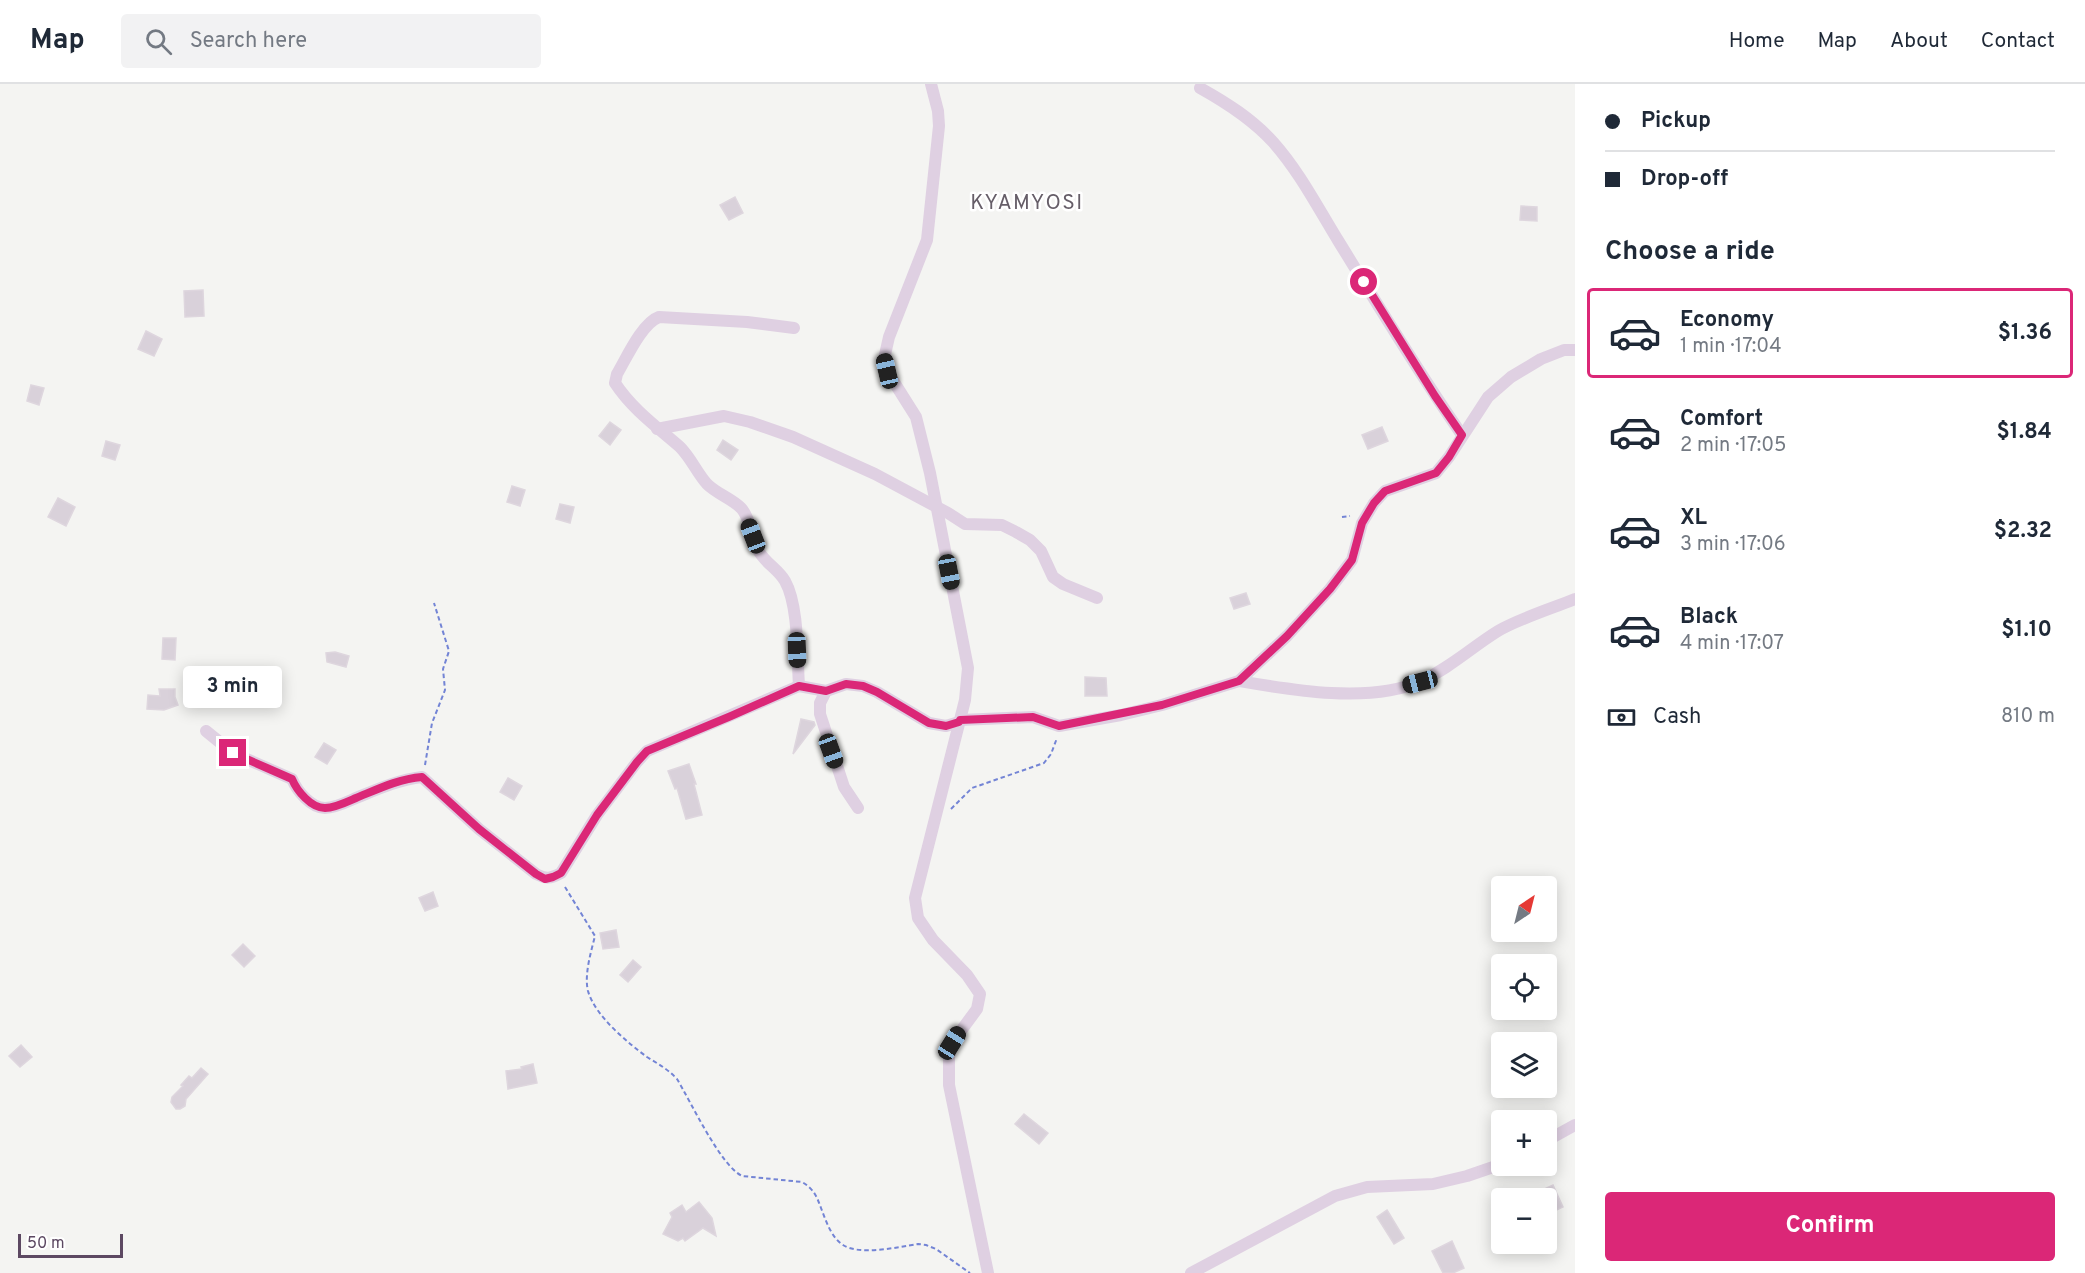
<!DOCTYPE html>
<html lang="en">
<head>
<meta charset="utf-8">
<style>
	:root { --surface:#fff; --page:#f2f2f3; --text:#1f2937; --muted:#747a83; --line:#e0e1e3; --accent:#db2777 }
	body { margin:0; font-family:Overpass,sans-serif; background:var(--page); color:var(--text); height:100vh; display:flex; flex-direction:column; font-size:22px; white-space:nowrap }
	* { box-sizing:border-box; margin:0 }
	p { font-size:20px; color:var(--muted) }
	.icon { flex:none; width:33px; height:33px; fill:none; stroke:currentColor; stroke-width:2; stroke-linecap:round; stroke-linejoin:round }
	.map { position:relative; flex:1; overflow:hidden }
	.sheet { display:flex; flex-direction:column; background:var(--surface); width:510px }
	.sheet>* { flex:none }
	.guide { display:grid; align-content:center; height:132px; padding:0 30px; background:var(--surface) }
	.needle { width:39px; rotate:35deg }
	.controls { position:absolute; left:1491px; top:792px; display:grid; gap:12px }
	.controls a { display:grid; place-items:center; width:66px; height:66px; border-radius:6px; background:var(--surface); box-shadow:0 3px 15px #0003; font-size:30px }
	.scale { position:absolute; left:18px; bottom:15px; width:105px; box-sizing:border-box; padding-left:6px; border:3px solid #5c4862; border-top:0; font-size:16px; line-height:21px; white-space:nowrap; color:#5c4862; -webkit-text-stroke:4px #fff; paint-order:stroke }
	.end { position:absolute; width:27px; height:27px; margin:-14px; border:8px solid #db2777; background:#fff; box-shadow:0 0 0 3px #fff }
	.from { border-radius:50% }
	.bubble { position:absolute; height:42px; border-radius:6px; background:var(--surface); box-shadow:0 3px 15px #0003; font-size:20px; font-weight:700; line-height:42px; text-align:center }
	.car { position:absolute; width:18px; height:36px; margin:-18px -9px; border-radius:8px; box-shadow:0 0 4px 2px #0007; background:linear-gradient(#222 24%,#8ab4d8 0 40%,#222 0 76%,#8ab4d8 0 86%,#222 0) }
	.guide b { display:flex; align-items:center; gap:21px; height:57px; font-size:22px }
	.guide b+b { border-top:2px solid var(--line) }
	.guide i { width:15px; height:15px; background:var(--text) }
	ul { padding:0; list-style:none }
	li { display:flex; align-items:center; gap:18px; height:90px; margin:0 12px 9px; padding:0 18px; border:3px solid transparent; border-radius:6px }
	li div { flex:1 }
	li b { display:block; font-size:22px }
	li em { font-style:normal; font-weight:700 }
	li.active { border-color:var(--accent) }
	li>.icon { width:54px; height:54px; stroke-width:1.5 }
	h2 { padding:0 30px; font-size:27px; line-height:72px }
	.pay { display:flex; align-items:center; gap:15px; height:66px; padding:0 30px; font-size:22px }
	.pay p { margin-inline-start:auto }
	.primary-button { display:flex; gap:12px; margin-top:auto; padding:12px 30px }
	.primary-button a { flex:1; height:69px; border-radius:6px; background:var(--accent); color:#fff; font-size:24px; font-weight:700; line-height:69px; text-align:center }
	header { display:flex; align-items:center; gap:36px; box-sizing:border-box; height:84px; padding:0 30px; background:var(--surface); border-bottom:2px solid var(--line) }
	header strong { font-size:28px }
	nav { display:flex; gap:33px; margin-inline-start:auto; font-size:21px }
	.search { width:420px; height:54px; background:var(--page); display:flex; align-items:center; gap:15px; box-sizing:border-box; padding:0 21px; border-radius:6px; color:var(--muted); font-size:22px }
	main { display:flex; flex:1; min-height:0 }
	.map>svg:first-child { display:block }
</style>
</head>
<body>
<header>
<strong>Map</strong>
<div class="search"><svg class="icon" aria-label="search" viewBox="0 0 24 24"><circle cx="10" cy="10" r="6"/><path d="M15 15l6 6"/></svg>Search here</div>
<nav><a>Home</a><a>Map</a><a>About</a><a>Contact</a></nav>
</header>
<main>
<div class="map">
<svg width="1575" height="1189" viewBox="0 0 1575 1189">
	<rect width="100%" height="100%" fill="#f4f4f2"/>
	<g fill="#d9d1da" stroke="#ded6de" stroke-width="1.5">
		<polygon points="735,113 743,129 729,136 720,121"/>
		<polygon points="1521,122 1537,123 1537,137 1520,136"/>
		<polygon points="203,206 204,232 185,233 184,207"/>
		<polygon points="146,247 162,255 154,272 138,265"/>
		<polygon points="31,301 44,304 39,321 27,317"/>
		<polygon points="610,338 621,346 610,361 599,352"/>
		<polygon points="1382,343 1388,357 1368,365 1362,351"/>
		<polygon points="723,356 738,366 731,376 717,366"/>
		<polygon points="106,357 120,361 115,376 102,372"/>
		<polygon points="512,402 525,406 520,422 507,418"/>
		<polygon points="58,414 75,423 66,442 48,433"/>
		<polygon points="560,420 574,423 570,439 556,435"/>
		<polygon points="1246,509 1250,520 1234,525 1230,514"/>
		<polygon points="163,554 176,554 175,576 162,575"/>
		<polygon points="335,568 349,572 346,583 327,578 326,569"/>
		<polygon points="1085,593 1106,594 1107,612 1085,612"/>
		<polygon points="159,605 175,605 175,613 178,621 164,626 147,625 148,611 160,612"/>
		<polygon points="801,635 814,638 815,641 793,670"/>
		<polygon points="324,659 336,666 327,680 315,673"/>
		<polygon points="689,680 696,700 694,700 702,731 686,735 677,704 675,705 668,687"/>
		<polygon points="508,694 522,702 514,716 500,708"/>
		<polygon points="433,808 438,822 425,827 419,814"/>
		<polygon points="616,846 619,863 603,865 600,849"/>
		<polygon points="243,860 255,872 244,883 232,871"/>
		<polygon points="633,876 641,883 628,898 620,891"/>
		<polygon points="21,961 32,973 20,983 9,972"/>
		<polygon points="533,980 537,999 508,1005 506,987 522,985 521,983"/>
		<polygon points="201,984 208,990 186,1015 185,1022 180,1025 176,1025 171,1018 172,1013 183,1002 181,1001 189,992 192,994"/>
		<polygon points="1024,1030 1048,1049 1039,1060 1015,1040"/>
		<polygon points="1553,1101 1563,1123 1546,1131 1546,1114 1542,1106"/>
		<polygon points="699,1118 712,1134 716,1152 703,1144 685,1157 683,1154 678,1157 663,1150 672,1133 670,1129 682,1121 686,1128"/>
		<polygon points="1387,1126 1404,1154 1394,1160 1377,1133"/>
		<polygon points="1452,1157 1464,1184 1453,1189 1443,1189 1432,1167"/>
	</g>
	<g fill="none" stroke-linecap="round" stroke-linejoin="round">
		<g stroke="#7384d5" stroke-width="2" stroke-dasharray="4.5 3" stroke-linecap="butt">
			<polyline points="1342,433 1350,432"/>
			<polyline points="425,681 432,639 445,606 443,585 449,567 434,519"/>
			<polyline points="951,725 972,704 1044,679 1051,670 1057,654"/>
			<path d="M565,803L595,852C591,868 584,891 588,907C595,932 628,959 647,973C658,980 668,985 677,995C691,1018 720,1081 742,1092L802,1098C814,1105 817,1113 821,1124C826,1137 831,1153 843,1161C860,1172 898,1163 918,1160L926,1161L936,1165L970,1189"/>
		</g>
		<g stroke="#dfd0e2" stroke-width="12">
			<polyline points="931,0 938,27 939,42 927,156 889,253 884,275 887,287 916,333 930,389 968,584 965,616 915,814 918,834 933,856 967,891 980,910 977,925 952,959 949,973 949,1001 988,1189"/>
			<path d="M1200,4C1227,19 1252,35 1273,58C1299,87 1318,124 1339,158C1379,223 1418,288 1462,351"/>
			<path d="M794,244L747,238L659,233C642,239 626,275 617,290L615,299C632,325 657,343 680,363C691,374 697,389 707,400C717,410 731,414 741,424C749,432 753,455 758,466C765,479 778,485 785,497C799,522 797,573 799,602"/>
			<polyline points="657,345 724,332 750,338 793,353 875,390 948,429 965,440 1002,441 1016,448 1030,456 1041,467 1053,493 1063,500 1097,514"/>
			<path d="M1239,597C1291,606 1371,620 1421,597C1450,584 1472,563 1498,547C1518,535 1553,524 1575,515"/>
			<polyline points="826,607 820,619 820,630 844,703 858,724"/>
			<polyline points="960,636 1033,633 1059,642 1121,631 1162,621 1239,597 1287,552 1330,505 1352,476 1362,439 1374,419 1385,407 1436,389 1449,373 1488,313 1511,293 1541,275 1564,266 1575,266"/>
			<path d="M206,647L233,669L292,695C297,707 311,724 325,724C335,724 347,718 356,714C378,705 398,696 422,693L479,745L536,790C546,795 550,795 561,789L597,731L637,678L647,667L799,602L826,607L846,600L863,602L877,608L929,639L946,642L959,638"/>
			<polyline points="1546,1057 1575,1041"/>
			<polyline points="1191,1189 1335,1112 1367,1103 1433,1100 1467,1092 1502,1080"/>
		</g>
	</g>
	<g fill="none" stroke-linecap="round" stroke-linejoin="round">
		<path stroke="#db2777" stroke-width="8" d="M233,669L292,695C297,707 311,724 325,724C335,724 347,718 356,714C378,705 398,695 422,693L479,745L536,790L545,795L553,793L561,789L597,731L637,678L647,667L731,632L799,602L826,607L846,600L863,602L877,608L929,639L946,642L959,638L960,636L1033,633L1059,642L1162,621L1239,597L1287,552L1330,505L1352,476L1362,439L1374,419L1385,407L1436,389L1449,373L1462,351L1435,312L1364,198"/>
	</g>
	<g text-anchor="middle" dominant-baseline="central" stroke-width="5" stroke-linejoin="round" paint-order="stroke">
		<g font-size="21" letter-spacing="1.5" fill="#665e68" stroke="#fff">
			<text x="1027" y="119">KYAMYOSI</text>
		</g>
	</g>
</svg>
<div class="controls">
<a><svg class="needle" viewBox="-14 -14 28 28"><path d="M0-13l5 13h-10z" fill="#e53935"/><path d="M0 13l5-13h-10z" fill="#747a83"/></svg></a>
<a><svg class="icon" aria-label="locate" viewBox="0 0 24 24"><circle cx="12" cy="12" r="6"/><path d="M12 2v4M12 18v4M2 12h4M18 12h4"/></svg></a>
<a><svg class="icon" aria-label="layers" viewBox="0 0 24 24"><path d="M12 4l9 5-9 5-9-5zM3 14l9 5 9-5"/></svg></a>
<a>+</a>
<a>−</a>
</div>
<div class="scale">50 m</div>
<i class="end from" style="left:1364px;top:198px"></i>
<i class="end" style="left:233px;top:669px"></i>
<div class="bubble" style="left:183px;top:582px;width:99px">3 min</div>
<i class="car" style="left:887px;top:287px;rotate:347deg"></i>
<i class="car" style="left:753px;top:452px;rotate:339deg"></i>
<i class="car" style="left:949px;top:488px;rotate:169deg"></i>
<i class="car" style="left:797px;top:566px;rotate:178deg"></i>
<i class="car" style="left:1420px;top:598px;rotate:256deg"></i>
<i class="car" style="left:831px;top:667px;rotate:160deg"></i>
<i class="car" style="left:952px;top:959px;rotate:32deg"></i>
</div>
<section class="sheet">
<div class="guide">
<b><i class="from"></i>Pickup</b>
<b><i></i>Drop-off</b>
</div>
<h2>Choose a ride</h2>
<ul>
<li class="active"><svg class="icon" aria-label="car" viewBox="0 0 24 24"><path d="M5 17H2v-5l4-1 3-4h7l3 4 3 1v5h-3M9 17h6M6 11h13"/><circle cx="7" cy="17" r="2"/><circle cx="17" cy="17" r="2"/></svg><div><b>Economy</b><p>1 min · 17:04</p></div><em>$1.36</em></li>
<li><svg class="icon" aria-label="car" viewBox="0 0 24 24"><path d="M5 17H2v-5l4-1 3-4h7l3 4 3 1v5h-3M9 17h6M6 11h13"/><circle cx="7" cy="17" r="2"/><circle cx="17" cy="17" r="2"/></svg><div><b>Comfort</b><p>2 min · 17:05</p></div><em>$1.84</em></li>
<li><svg class="icon" aria-label="car" viewBox="0 0 24 24"><path d="M5 17H2v-5l4-1 3-4h7l3 4 3 1v5h-3M9 17h6M6 11h13"/><circle cx="7" cy="17" r="2"/><circle cx="17" cy="17" r="2"/></svg><div><b>XL</b><p>3 min · 17:06</p></div><em>$2.32</em></li>
<li><svg class="icon" aria-label="car" viewBox="0 0 24 24"><path d="M5 17H2v-5l4-1 3-4h7l3 4 3 1v5h-3M9 17h6M6 11h13"/><circle cx="7" cy="17" r="2"/><circle cx="17" cy="17" r="2"/></svg><div><b>Black</b><p>4 min · 17:07</p></div><em>$1.10</em></li>
</ul>
<div class="pay"><svg class="icon" aria-label="cash" viewBox="0 0 24 24"><path d="M3 7h18v10H3z"/><circle cx="12" cy="12" r="2"/></svg>Cash<p>810 m</p></div>
<div class="primary-button"><a>Confirm</a></div>
</section>
</main>
</body>
</html>
